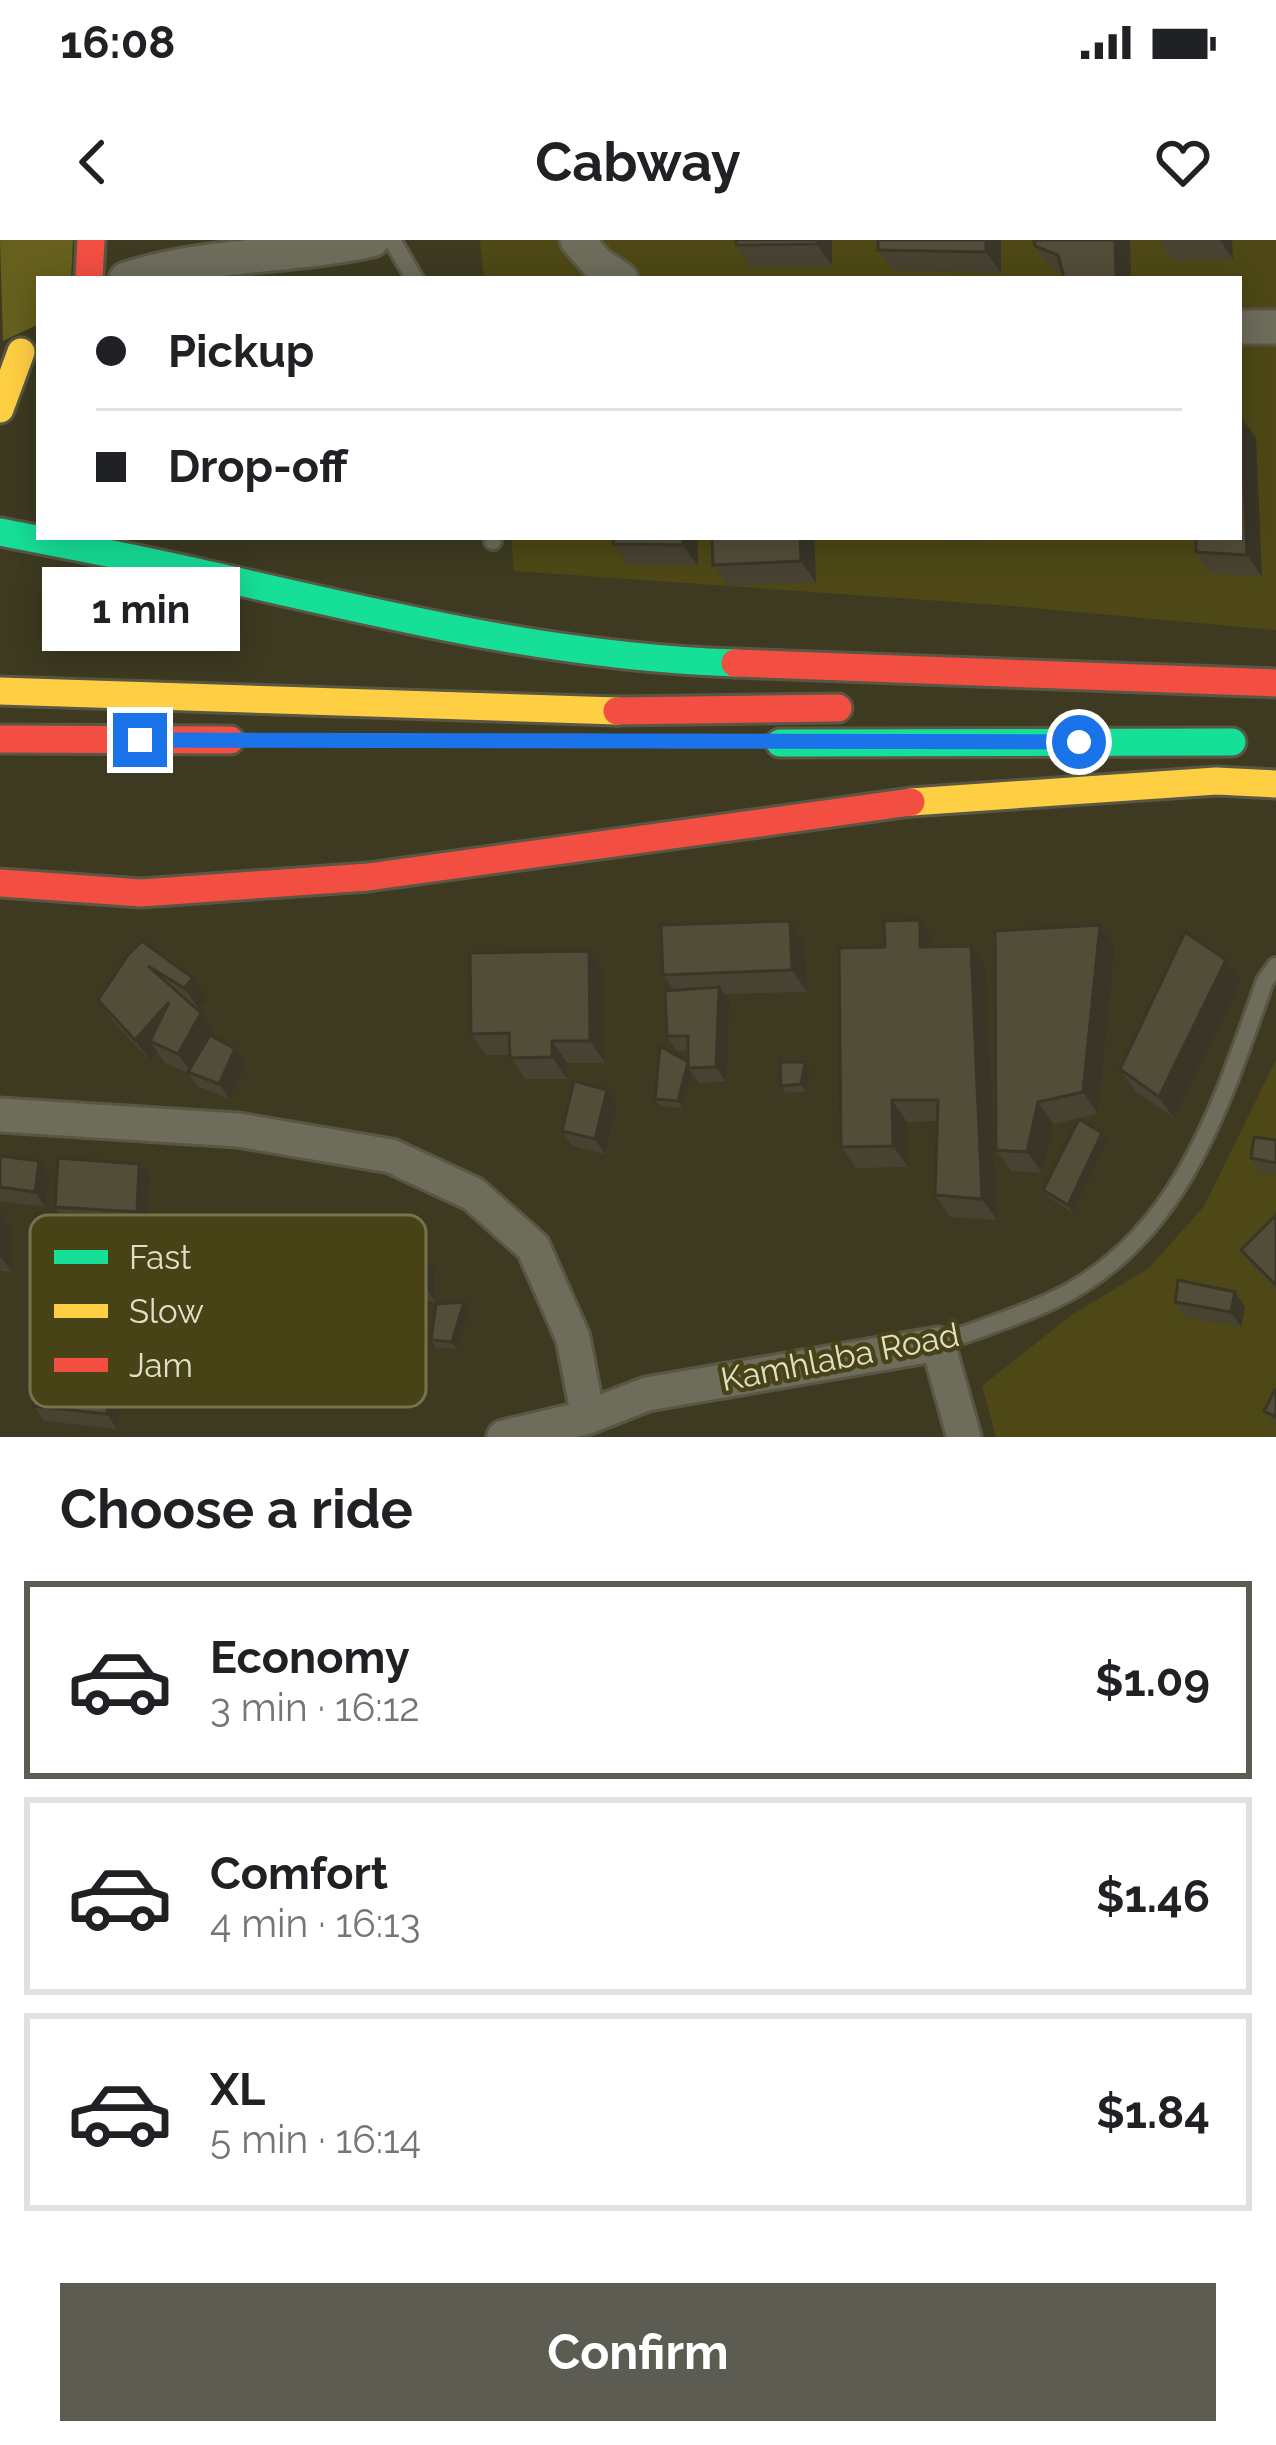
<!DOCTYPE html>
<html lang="en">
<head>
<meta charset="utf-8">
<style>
	:root { --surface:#fff; --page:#f2f2f2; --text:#202124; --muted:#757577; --line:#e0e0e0; --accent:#5d5c53 }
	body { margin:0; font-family:Raleway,sans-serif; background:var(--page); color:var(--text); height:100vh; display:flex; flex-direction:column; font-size:45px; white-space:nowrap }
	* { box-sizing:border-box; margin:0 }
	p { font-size:39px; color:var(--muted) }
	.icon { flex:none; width:66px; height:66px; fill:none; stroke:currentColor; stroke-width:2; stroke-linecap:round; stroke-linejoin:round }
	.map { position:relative; height:1197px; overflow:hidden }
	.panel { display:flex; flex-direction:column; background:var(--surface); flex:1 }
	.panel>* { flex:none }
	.banner { position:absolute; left:36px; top:36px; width:1206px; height:264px; border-radius:0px; box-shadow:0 6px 30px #0003; display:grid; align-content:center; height:264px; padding:0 60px; background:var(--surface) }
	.end { position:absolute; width:54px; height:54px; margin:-27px; border:15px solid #1a73e8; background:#fff; box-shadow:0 0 0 6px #fff }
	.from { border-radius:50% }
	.bubble { position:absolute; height:84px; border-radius:0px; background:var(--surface); box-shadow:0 6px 30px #0003; font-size:39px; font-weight:700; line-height:84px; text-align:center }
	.banner b { display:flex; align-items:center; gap:42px; height:114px; font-size:45px }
	.banner b+b { border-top:3px solid var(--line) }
	.banner i { width:30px; height:30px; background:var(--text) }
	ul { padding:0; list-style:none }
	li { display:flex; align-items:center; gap:36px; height:198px; margin:0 24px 18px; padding:0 36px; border:6px solid var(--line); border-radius:0px }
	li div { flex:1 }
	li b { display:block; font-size:45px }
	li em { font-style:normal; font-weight:700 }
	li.current { border-color:var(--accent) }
	li>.icon { width:108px; height:108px; stroke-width:1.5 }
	h2 { padding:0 60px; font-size:54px; line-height:144px }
	.action { display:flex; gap:24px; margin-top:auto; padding:24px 60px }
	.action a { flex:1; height:138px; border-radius:0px; background:var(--accent); color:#fff; font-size:48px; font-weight:700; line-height:138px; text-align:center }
	.status { display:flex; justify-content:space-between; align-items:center; height:84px; padding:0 60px; background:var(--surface); direction:ltr }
	.status svg { height:33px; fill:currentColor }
	header { display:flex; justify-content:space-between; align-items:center; height:156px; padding:0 60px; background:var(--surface); font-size:54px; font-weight:700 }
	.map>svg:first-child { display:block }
</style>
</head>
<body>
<div class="status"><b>16:08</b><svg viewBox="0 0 49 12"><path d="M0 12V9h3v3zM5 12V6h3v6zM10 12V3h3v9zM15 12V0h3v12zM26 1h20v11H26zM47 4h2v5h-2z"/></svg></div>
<header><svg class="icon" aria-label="back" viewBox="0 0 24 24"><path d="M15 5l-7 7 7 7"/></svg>Cabway<svg class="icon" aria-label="heart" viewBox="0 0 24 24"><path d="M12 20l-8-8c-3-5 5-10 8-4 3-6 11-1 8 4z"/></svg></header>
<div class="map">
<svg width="1276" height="1197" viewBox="0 0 1276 1197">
	<rect width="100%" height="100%" fill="#3d3a21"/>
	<g fill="#4d4815">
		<polygon points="480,0 1276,0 1276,390 1011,366 514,331 511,297 1239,297 1239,39 484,39"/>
		<polygon points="1276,820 1276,1197 996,1197 982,1146 1070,1076 1149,1028 1204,966"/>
	</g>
	<polygon fill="#665f1d" points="0,0 73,0 71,39 39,39 39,84 3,101"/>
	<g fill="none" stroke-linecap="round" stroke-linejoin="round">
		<defs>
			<g id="lane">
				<polyline points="392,0 415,39"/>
				<polyline points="493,297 493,301"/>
				<path d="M938,1104C975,1090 1015,1078 1051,1061C1180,1002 1221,865 1265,741L1276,726"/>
			</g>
			<g id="street">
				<polyline points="577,0 598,24 621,39"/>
				<path d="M126,39C206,13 291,18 372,0"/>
				<polyline points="1239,87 1276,87"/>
				<polyline points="0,875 238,890 391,916 473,954 533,1007 573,1098 588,1177"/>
				<polyline points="504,1197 588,1177 647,1154 938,1104 964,1197"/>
			</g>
			<g id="fast">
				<path d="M0,292C66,305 132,317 197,332C377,373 549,417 735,423"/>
				<polyline points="780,503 1232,502"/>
			</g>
			<g id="slow">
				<polyline points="0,169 21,112"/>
				<polyline points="0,451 617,471"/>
				<polyline points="911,562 1216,541 1276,544"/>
			</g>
			<g id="jam">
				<polyline points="89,39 91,0"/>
				<polyline points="735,423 1276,443"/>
				<polyline points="617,471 838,468"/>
				<polyline points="0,499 230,500"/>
				<polyline points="0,643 141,653 368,637 911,562"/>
			</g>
		</defs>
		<use href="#lane" stroke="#595643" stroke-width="22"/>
		<use href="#street" stroke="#595643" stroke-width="39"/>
		<use href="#fast" stroke="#595643" stroke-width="33"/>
		<use href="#slow" stroke="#595643" stroke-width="33"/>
		<use href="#jam" stroke="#595643" stroke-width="33"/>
		<use href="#lane" stroke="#6e6c5b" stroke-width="16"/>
		<use href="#street" stroke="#6e6c5b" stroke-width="33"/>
		<use href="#fast" stroke="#16e098" stroke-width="27"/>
		<use href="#slow" stroke="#ffcf43" stroke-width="27"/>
		<use href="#jam" stroke="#f24e42" stroke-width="27"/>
	</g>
	<g fill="#474231">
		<polygon points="832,0 832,26 751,27 736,5"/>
		<polygon points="878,0 1001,0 1001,33 893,31 878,10"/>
		<polygon points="1034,0 1130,0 1131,39 1063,33 1050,28 1035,6"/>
		<polygon points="1160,0 1232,0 1233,19 1174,20"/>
		<polygon points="1256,198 1262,337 1210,333 1196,312"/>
		<polygon points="614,297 698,297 698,326 628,325 613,304"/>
		<polygon points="712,297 814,297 816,343 728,346 713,325"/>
		<polygon points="947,297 1083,297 950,301"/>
		<polygon points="790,681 805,703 807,752 724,754 730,762 726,841 699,843 692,833 683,868 660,866 655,859 688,822 688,811 677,811 667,796 674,750 663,735"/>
		<polygon points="934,702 934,707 986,728 997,980 950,977 935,955 937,881 907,882 908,927 856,928 841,907 885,707"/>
		<polygon points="1115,707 1098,874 1053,884 1042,933 1011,931 996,910"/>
		<polygon points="128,715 208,759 199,769 191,765 201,773 216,794 214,797 246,824 230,859 198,847 188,833 165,823 158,813 150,821 113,781 98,760"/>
		<polygon points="1226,720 1241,741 1174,878 1135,851 1120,829"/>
		<polygon points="604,732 605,823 567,823 567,839 525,839 510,815 486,815 471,794"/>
		<polygon points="810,829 806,852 786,853 781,846"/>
		<polygon points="607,850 617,865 605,914 572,906 562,891"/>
		<polygon points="1102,893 1107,901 1073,973 1048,957 1043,950"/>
		<polygon points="1276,900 1276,935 1261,933 1251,918"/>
		<polygon points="0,916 39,921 49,936 45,967 0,961"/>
		<polygon points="150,938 147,986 114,984 118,990 117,1030 47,1030 37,1015 60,974 55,967"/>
		<polygon points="1276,975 1276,1049 1251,1025 1241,1010"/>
		<polygon points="0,976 12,991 12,1032 0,1031"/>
		<polygon points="148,1004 153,1012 161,1043 141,1045 136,1037"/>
		<polygon points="424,1013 434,1028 435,1062 395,1053 385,1039"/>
		<polygon points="296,1031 288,1072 379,1089 369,1117 348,1117 352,1122 359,1152 292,1167 282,1153 299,1117 284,1117 273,1102 278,1078 226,1069 216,1054"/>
		<polygon points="200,1045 205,1052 202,1070 185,1071 180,1063"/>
		<polygon points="1235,1052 1245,1067 1241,1087 1185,1077 1175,1062"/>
		<polygon points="469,1070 457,1109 436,1108 431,1100"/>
		<polygon points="113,1119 123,1134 117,1189 44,1181 33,1166"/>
		<polygon points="394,1124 399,1143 381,1146 376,1139"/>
		<polygon points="1276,1148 1276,1186 1264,1171"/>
	</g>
	<g fill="#393628">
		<polygon points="817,0 832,0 832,26 817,4"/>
		<polygon points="986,0 1001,0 1001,33 986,12"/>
		<polygon points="1115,0 1130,0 1131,39 1116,39"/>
		<polygon points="1220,0 1232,0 1233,19"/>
		<polygon points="1241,177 1256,198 1262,337 1247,315"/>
		<polygon points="683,297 698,297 698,326 683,305"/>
		<polygon points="800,297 814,297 816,343 801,321"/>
		<polygon points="920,680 934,702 934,728 920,707"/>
		<polygon points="790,681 805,703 807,752 792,730"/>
		<polygon points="1100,685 1115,707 1098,874 1083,852"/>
		<polygon points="971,706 986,728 997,980 982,959"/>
		<polygon points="589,711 604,732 605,823 590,801"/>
		<polygon points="1226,720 1241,741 1174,878 1159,857"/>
		<polygon points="193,738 208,759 199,769 184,748"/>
		<polygon points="719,747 730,762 726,841 716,827"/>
		<polygon points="169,762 150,801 158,813 150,821 135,800"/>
		<polygon points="201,773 216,794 193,835 178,814"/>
		<polygon points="552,801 567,823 567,839 552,817"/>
		<polygon points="235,809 246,824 230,859 219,844"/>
		<polygon points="688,822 688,828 692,833 683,868 678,861"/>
		<polygon points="805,822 810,829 806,852 801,844"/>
		<polygon points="607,850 617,865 605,914 595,899"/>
		<polygon points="892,860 907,882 908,927 893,906"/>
		<polygon points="1038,862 1053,884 1042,933 1027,912"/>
		<polygon points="1102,893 1107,901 1073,973 1068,965"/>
		<polygon points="39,921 49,936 45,967 35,952"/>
		<polygon points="139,924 150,938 147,986 137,972"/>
		<polygon points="108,975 118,990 117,1030 106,1016"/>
		<polygon points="2,976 12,991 12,1032 1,1017"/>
		<polygon points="148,1004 153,1012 161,1043 156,1035"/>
		<polygon points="424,1013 434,1028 435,1062 425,1047"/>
		<polygon points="285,1016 296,1031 287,1079 277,1064"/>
		<polygon points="200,1045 205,1052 202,1070 196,1063"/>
		<polygon points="1235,1052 1245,1067 1241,1087 1231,1072"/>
		<polygon points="464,1062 469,1070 457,1109 452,1102"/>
		<polygon points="368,1075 379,1089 369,1117 359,1102"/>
		<polygon points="341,1107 352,1122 359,1152 348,1137"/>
		<polygon points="389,1116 394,1124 399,1143 394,1136"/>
		<polygon points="113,1119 123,1134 117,1189 107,1174"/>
	</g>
	<g fill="#524d39" stroke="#393628" stroke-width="3">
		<polygon points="736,0 817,0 817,4 736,5"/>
		<polygon points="878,0 986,0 986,12 878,10"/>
		<polygon points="1034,0 1115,0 1116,39 1064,38 1058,15 1035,6"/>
		<polygon points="1241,177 1247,315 1196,312 1196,297 1239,297 1239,178"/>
		<polygon points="614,297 683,297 683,305 613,304"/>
		<polygon points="712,297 800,297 801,321 713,325"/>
		<polygon points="920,680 920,707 971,706 982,959 935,955 938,860 892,860 893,906 841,907 839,708 885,707 884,681"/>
		<polygon points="790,681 792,730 663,735 661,685"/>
		<polygon points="1100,685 1083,852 1038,862 1027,912 996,910 995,691"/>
		<polygon points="1185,692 1226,720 1159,857 1120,829"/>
		<polygon points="142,701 193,738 184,748 148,726 201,773 178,814 150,801 169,762 135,800 98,760 128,715"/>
		<polygon points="589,711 590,801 552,801 552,817 510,818 509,793 471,794 470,713"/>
		<polygon points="719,747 716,827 688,828 688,796 667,796 665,751"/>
		<polygon points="210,795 235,809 219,844 188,832"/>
		<polygon points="660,806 688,822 678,861 655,859"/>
		<polygon points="780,822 805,822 801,844 781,846"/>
		<polygon points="574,841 607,850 595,899 562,891"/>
		<polygon points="1079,879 1102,893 1068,965 1043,950"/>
		<polygon points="1254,897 1276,900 1276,923 1251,918"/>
		<polygon points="0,916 39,921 35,952 0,947"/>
		<polygon points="58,918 139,924 137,972 55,967"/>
		<polygon points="37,974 108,975 106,1016 37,1015"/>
		<polygon points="1276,975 1276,1045 1241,1010"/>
		<polygon points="0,976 2,976 1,1017 0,1017"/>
		<polygon points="1178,1040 1235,1052 1231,1072 1175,1062"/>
		<polygon points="464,1062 452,1102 431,1100 436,1064"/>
		<polygon points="40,1111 113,1119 107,1174 33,1166"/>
		<polygon points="1276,1148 1276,1177 1264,1171"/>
	</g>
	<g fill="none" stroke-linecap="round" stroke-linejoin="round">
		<polyline stroke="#1a73e8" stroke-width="15" points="140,500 1079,502"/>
	</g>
	<g text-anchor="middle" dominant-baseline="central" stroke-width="9" stroke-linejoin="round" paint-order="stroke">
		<g font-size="33" fill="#e1dfc7" stroke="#484316">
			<text transform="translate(840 1117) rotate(-11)">Kamhlaba Road</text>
		</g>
	</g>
	<rect x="30" y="975" width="396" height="192" rx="18" fill="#484316" stroke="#76724b" stroke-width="3"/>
	<rect x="54" y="1010" width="54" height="14" fill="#16e098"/>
	<rect x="54" y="1064" width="54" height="14" fill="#ffcf43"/>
	<rect x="54" y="1118" width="54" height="14" fill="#f24e42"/>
	<g font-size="33" fill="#e1dfc7">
		<text x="129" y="1029">Fast</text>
		<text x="129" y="1083">Slow</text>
		<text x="129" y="1137">Jam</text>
	</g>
</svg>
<i class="end from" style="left:1079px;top:502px"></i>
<i class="end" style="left:140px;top:500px"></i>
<div class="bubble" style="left:42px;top:327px;width:198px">1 min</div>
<div class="banner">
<b><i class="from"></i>Pickup</b>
<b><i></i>Drop-off</b>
</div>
</div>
<section class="panel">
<h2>Choose a ride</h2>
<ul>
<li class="current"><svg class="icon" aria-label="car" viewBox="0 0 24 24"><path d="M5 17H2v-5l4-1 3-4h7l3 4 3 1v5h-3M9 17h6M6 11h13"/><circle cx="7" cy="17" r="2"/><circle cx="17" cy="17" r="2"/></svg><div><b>Economy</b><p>3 min · 16:12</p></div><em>$1.09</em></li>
<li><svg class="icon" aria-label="car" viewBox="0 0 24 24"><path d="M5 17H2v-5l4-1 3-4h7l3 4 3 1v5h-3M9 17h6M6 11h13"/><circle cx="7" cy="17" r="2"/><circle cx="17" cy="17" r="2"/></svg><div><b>Comfort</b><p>4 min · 16:13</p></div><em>$1.46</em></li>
<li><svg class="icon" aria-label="car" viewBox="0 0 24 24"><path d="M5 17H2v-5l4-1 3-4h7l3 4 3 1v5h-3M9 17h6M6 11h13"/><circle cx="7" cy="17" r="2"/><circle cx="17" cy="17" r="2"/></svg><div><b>XL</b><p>5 min · 16:14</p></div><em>$1.84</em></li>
</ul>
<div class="action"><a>Confirm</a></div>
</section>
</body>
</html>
